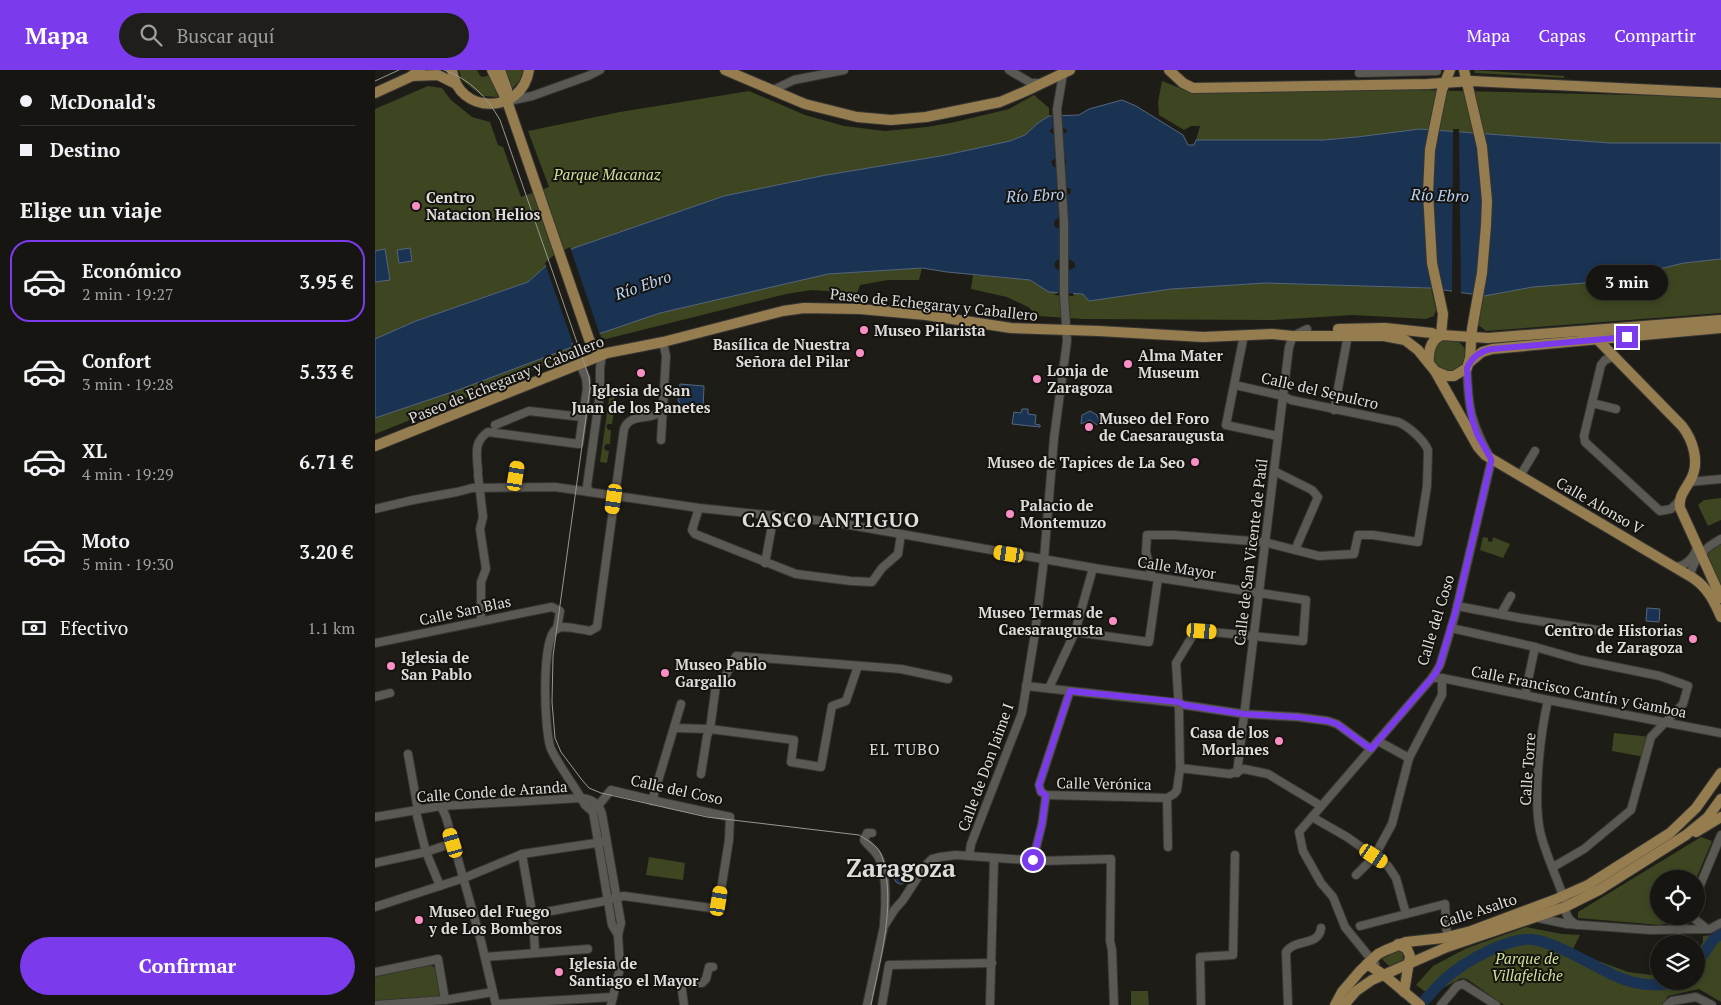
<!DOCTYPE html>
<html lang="es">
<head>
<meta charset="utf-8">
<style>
	:root { --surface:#161511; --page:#1f1e1a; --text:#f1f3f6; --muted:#9e9f9f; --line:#353431; --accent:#7c3aed }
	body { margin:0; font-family:"PT Serif",serif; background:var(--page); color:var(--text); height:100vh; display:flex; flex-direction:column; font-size:19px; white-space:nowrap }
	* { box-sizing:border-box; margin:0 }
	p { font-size:16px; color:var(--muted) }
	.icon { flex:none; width:28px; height:28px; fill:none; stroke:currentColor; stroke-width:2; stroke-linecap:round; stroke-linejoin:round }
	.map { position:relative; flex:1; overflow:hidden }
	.side { display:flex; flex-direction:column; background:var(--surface); width:375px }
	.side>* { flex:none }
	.banner { display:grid; align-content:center; height:110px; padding:0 20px; background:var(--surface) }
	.tools { position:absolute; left:1275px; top:800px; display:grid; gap:10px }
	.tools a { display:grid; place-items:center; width:55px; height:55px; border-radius:50%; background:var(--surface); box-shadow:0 2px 8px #0003,0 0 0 1px var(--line); font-size:25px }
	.end { position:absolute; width:22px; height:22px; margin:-11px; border:6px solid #7c3aed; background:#fff; box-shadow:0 0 0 2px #fff }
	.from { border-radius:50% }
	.bubble { position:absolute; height:35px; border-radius:18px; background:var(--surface); box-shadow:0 2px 8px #0003,0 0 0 1px var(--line); font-size:16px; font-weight:700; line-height:35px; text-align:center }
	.car { position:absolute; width:15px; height:30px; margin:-15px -8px; border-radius:6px; box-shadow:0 0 4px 1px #0007; background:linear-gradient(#f5c518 24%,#345 0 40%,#f5c518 0 76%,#345 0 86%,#f5c518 0) }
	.banner b { display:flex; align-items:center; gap:18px; height:48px; font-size:19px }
	.banner b+b { border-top:1px solid var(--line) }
	.banner i { width:12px; height:12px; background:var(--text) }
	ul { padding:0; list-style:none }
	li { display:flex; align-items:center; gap:15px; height:82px; margin:0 10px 8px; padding:0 10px; border:2px solid transparent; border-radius:20px }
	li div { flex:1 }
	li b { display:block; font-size:19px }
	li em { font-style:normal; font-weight:700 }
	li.current { border-color:var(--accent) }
	li>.icon { width:45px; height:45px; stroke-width:1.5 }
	h2 { padding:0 20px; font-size:22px; line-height:60px }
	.pay { display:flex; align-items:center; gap:12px; height:55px; padding:0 20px; font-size:19px }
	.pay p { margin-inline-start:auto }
	.primary-button { display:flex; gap:10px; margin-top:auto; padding:10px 20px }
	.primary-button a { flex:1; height:58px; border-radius:30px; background:var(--accent); color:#fff; font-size:20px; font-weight:700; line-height:58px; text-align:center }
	header { display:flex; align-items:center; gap:30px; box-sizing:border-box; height:70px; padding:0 25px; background:var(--accent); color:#fff }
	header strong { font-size:24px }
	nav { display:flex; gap:28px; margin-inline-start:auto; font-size:18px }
	.search { width:350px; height:45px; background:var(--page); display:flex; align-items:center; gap:12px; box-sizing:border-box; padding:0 18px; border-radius:28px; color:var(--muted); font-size:19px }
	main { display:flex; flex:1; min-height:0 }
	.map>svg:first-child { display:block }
</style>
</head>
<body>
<header>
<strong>Mapa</strong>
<div class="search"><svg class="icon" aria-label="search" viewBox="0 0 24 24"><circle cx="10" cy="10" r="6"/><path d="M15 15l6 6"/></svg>Buscar aquí</div>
<nav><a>Mapa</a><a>Capas</a><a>Compartir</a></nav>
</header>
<main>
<section class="side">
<div class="banner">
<b><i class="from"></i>McDonald's</b>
<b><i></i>Destino</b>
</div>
<h2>Elige un viaje</h2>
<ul>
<li class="current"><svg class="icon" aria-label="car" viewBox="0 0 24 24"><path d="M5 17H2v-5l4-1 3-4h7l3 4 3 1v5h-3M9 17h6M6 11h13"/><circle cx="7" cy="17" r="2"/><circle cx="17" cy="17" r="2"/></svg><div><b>Económico</b><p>2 min · 19:27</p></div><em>3.95 €</em></li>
<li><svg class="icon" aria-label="car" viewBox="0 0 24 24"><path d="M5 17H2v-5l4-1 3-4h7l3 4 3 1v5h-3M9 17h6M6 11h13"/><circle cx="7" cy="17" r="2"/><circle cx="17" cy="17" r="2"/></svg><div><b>Confort</b><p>3 min · 19:28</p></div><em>5.33 €</em></li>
<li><svg class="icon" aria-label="car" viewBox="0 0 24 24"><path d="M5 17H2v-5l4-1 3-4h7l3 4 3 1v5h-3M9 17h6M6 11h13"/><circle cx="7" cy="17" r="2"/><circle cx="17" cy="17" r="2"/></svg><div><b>XL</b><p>4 min · 19:29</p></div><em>6.71 €</em></li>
<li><svg class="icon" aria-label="car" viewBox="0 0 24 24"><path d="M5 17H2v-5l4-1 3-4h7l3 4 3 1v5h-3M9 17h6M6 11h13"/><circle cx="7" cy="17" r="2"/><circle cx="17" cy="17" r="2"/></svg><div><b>Moto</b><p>5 min · 19:30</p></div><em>3.20 €</em></li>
</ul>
<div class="pay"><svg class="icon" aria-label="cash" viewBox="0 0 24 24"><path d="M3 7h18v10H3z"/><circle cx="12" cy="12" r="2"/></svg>Efectivo<p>1.1 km</p></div>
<div class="primary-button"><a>Confirmar</a></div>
</section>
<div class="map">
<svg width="1346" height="935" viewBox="0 0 1346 935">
	<rect width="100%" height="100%" fill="#1e1c17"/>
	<g fill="#3d4621">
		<polygon points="84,0 102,0 105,6 108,7 115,5 123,27 107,26 87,10"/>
		<polygon points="129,0 148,0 145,10 136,20"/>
		<polygon points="1099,0 1189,6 1189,8 1100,3"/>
		<polygon points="787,11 812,21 869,23 1001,19 1346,27 1346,73 1235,73 1045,59 982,67 948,70 821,70 825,56 816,56 809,60 784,45 783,32"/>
		<polygon points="53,16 67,18 76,30 97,47 115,52 123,75 128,77 146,127 174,117 153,61 245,42 374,21 430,45 469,56 510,61 552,57 580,52 634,39 659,25 674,38 674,46 663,53 650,65 635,71 571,85 446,106 349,126 199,178 181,187 153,212 41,251 0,269 0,39"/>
		<polygon points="1346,189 1346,243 1111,261 1102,254 1109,226 1158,217 1234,211 1309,193"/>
		<polygon points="547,198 544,210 513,210 485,215 482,223 437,220 411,224 231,269 226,267 225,263 285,243 453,204"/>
		<polygon points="598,205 655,210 674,222 708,224 714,231 796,219 890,213 1056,218 1061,240 1059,246 1051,249 978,245 898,250 708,249 663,246 653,237 632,227 596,219"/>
		<circle cx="1074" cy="286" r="17"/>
		<polygon points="197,277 196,282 192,285 116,318 0,364 0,348 83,320"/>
		<polygon points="235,322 240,323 239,334 235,334 233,337 235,341 239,341 237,354 233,354 231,356 233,360 236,360 235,374 231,374 229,377 230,380 234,381 232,393 225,392"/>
		<polygon points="1346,428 1346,450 1333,456 1323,435 1329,430"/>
		<polygon points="1108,467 1113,468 1113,471 1117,472 1118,467 1135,474 1128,488 1105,480"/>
		<polygon points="1346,469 1346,528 1326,485"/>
		<polygon points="1239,663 1276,667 1270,687 1237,681"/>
		<polygon points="1326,767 1337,771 1321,809 1284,809 1284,846 1305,846 1299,851 1285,855 1203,848 1203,842"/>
		<polygon points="274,787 310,793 308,810 271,805"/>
		<polygon points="1151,857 1187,864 1205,865 1197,881 1253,902 1284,906 1284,911 1321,911 1321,887 1325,880 1324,879 1328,872 1328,866 1336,865 1346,860 1346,932 1324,919 1293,926 1288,935 1129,935 1092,909 1086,908 1055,925 1041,915 1058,896 1092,878"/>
		<polygon points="1023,880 1028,882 1028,890 1016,898 1007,889"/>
		<polygon points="55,894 61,899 65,923 63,928 0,931 0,905"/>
		<polygon points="756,921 773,921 774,935 756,935"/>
	</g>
	<g fill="#1a3353" stroke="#55667c">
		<polygon points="747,30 761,36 808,65 813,75 819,75 821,70 948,70 982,67 1045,59 1235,73 1346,73 1346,189 1309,193 1234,211 1158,217 1109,226 1056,218 890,213 796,219 714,231 708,224 674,222 655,210 572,202 547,198 453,204 285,243 197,273 197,277 83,320 0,348 0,269 41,251 153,212 181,187 199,178 349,126 446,106 571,85 635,71 650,65 663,53 674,46 704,45 714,39"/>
		<polygon points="35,178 37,191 24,193 22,180"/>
		<polygon points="10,179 15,210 0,212 0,181"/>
		<polygon points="305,314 329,316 328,340 303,338 303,334 305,332 303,331"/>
		<polygon points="647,339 653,339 653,344 661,345 660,354 665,355 665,357 637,354 639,342 646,343"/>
		<polygon points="715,341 722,345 724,351 722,355 715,350 706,354 707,345"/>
		<polygon points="1272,538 1285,539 1284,552 1271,551"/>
		<circle cx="526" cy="807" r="7"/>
	</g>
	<g fill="#1e1c17">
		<polygon points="686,43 687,57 692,60 691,63 687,64 689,89 691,89 691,94 689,95 691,118 695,118 696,121 695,124 691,125 694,189 700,193 700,197 697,199 694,200 694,223 698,223 699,226 679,225 684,222 685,200 681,199 679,194 681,191 685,189 685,159 680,157 679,153 680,150 684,148 683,127 679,123 682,118 681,98 678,96 676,92 680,88 679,65 674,61 678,58 677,44"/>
		<polygon points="1078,59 1084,59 1086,225 1077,224"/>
		<polygon points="195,177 225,265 198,274 170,193 179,185"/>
	</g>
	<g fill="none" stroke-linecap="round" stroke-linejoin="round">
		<g stroke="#1a3353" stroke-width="11">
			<polyline points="1321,895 1338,870 1346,863"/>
			<path d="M1045,935C1054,926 1062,916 1071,908C1091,891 1135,865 1161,870C1185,875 1215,894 1238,905C1258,914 1279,919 1301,911"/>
		</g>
		<defs>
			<g id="minor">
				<polyline points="634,0 656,13 664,13"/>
				<polyline points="984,3 1062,1"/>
				<polyline points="398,20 419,10 469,0"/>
				<polyline points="134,31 157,26 213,6 225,0"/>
				<polyline points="869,265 851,355 903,366"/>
				<polyline points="1240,286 1230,290 1226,295 1209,366 1210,372 1285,441 1296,439 1305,430"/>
				<polyline points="1217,333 1241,339"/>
				<polyline points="959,340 973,265"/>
				<polyline points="120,355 154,341 207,347"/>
				<polyline points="286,370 291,286 288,272"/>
				<path d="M103,401C102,385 98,372 113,362L204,374L212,318L211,308L205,294"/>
				<polyline points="899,401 937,420 943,427 920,480"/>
				<polyline points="103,405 108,447 105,459 111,499 106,512 106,550"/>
				<polyline points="1145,406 1160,381"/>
				<polyline points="1314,412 1346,409"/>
				<polyline points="139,417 143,395"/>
				<polyline points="214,422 212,416 225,323 225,298 227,285"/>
				<polyline points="324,438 317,460 320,464 421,504 476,511 497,512 507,498 523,484 526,464"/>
				<polyline points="0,439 38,430 82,422 97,418 180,417 324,438 458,452 725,499 931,530 928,571 827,561 818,565 801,593 804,640 805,698 802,720 799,724 792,728 671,725 666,722 664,715 695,621"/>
				<polyline points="390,493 399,445"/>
				<path d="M1301,497C1311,496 1321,486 1322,476"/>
				<path d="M777,507L771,482L772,465H799L889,472L944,486L979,484L983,465H998L1043,472L1052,416L1053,380C1049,370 1033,356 1023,352L916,330L908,326L860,315"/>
				<path d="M1318,508L1316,502C1320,487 1333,476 1346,469"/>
				<polyline points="1082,536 1145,548 1235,562"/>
				<polyline points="1126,544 1136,526"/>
				<polyline points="1076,558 1160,577 1206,590 1285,606 1313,616 1308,634 1276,667 1256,740 1209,779 1178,797"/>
				<polyline points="700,562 774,572 783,508"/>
				<polyline points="0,573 177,537 185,541 182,559"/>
				<polyline points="1057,608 1067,608 1173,630 1346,663"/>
				<polyline points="651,616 804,633 809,635 869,644 923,647 953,651 962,654 996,679"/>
				<polyline points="674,618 700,562 718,498"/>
				<polyline points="1150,625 1160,577"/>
				<polyline points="0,627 15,623"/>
				<path d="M1173,630C1165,665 1158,727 1165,761C1170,783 1181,805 1188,826"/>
				<polyline points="299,658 335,659 419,670 416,692 446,697 457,636 471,631 483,596"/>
				<polyline points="1003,671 1034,688"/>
				<polyline points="33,684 43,740"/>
				<polyline points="805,698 855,704 869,699 893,704 946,736"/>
				<polyline points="862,703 914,277 918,266 932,259"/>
				<polyline points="326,704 332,666 335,659 341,615 351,605 361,586 526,599 573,609"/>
				<polyline points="792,728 793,777"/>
				<polyline points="277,731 306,634"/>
				<polyline points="66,736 71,747 106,871 121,935"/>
				<polyline points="42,746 51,782 65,816"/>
				<path d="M0,747L66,736L206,728C217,729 224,733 227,744L246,853L243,865L245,898L236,935"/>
				<polyline points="937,747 972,767 1013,796 1021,808 1031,844"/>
				<path d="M497,763H492L489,770C493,776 500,780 504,788C512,804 511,835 509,854"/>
				<polyline points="147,784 158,848"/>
				<polyline points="594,786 596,774 647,643 660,563 669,489 679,368 692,271 689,225 689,152 682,39 688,4"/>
				<polyline points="658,790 667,754 671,725"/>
				<polyline points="0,793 51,782 78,773"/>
				<polyline points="981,805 999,787 1017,754 1034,688 1067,625 1067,608"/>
				<polyline points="1321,825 1346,765"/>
				<path d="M1191,832C1189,842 1192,850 1202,855"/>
				<polyline points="0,837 89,808 147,784 228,772"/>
				<polyline points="1316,846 1332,859"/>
				<polyline points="1159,847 1192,854 1275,860 1335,859 1346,853"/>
				<polyline points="985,856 1070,834 1072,867 1074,870"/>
				<polyline points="1304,860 1312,846"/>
				<path d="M243,865L237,855L218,742L210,735C200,716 185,698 176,679C169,662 166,569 181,559C189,554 206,560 215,561L222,557L249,359C256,340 280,354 288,337"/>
				<polyline points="160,882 158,848 165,843 225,832 249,826 343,839 354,770 355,747 290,733 236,720 218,742"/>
				<polyline points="110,887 213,879"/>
				<path d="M1000,894L970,857L958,827L946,813L928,781L924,762L1057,608L1065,595L1080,545L1116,392V389C1096,354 1093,337 1092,298"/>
				<polyline points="0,902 63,889 70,930 0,935"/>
				<polyline points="70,930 118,922"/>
				<polyline points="121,934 238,927"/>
				<polyline points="309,935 306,913 327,913 331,909 334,897 338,897"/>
				<polyline points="492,935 509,856 520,839 528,830 550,796 557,789 565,787 581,785 665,791 736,789 735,871 737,880 739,935"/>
				<polyline points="507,935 514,895 617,893"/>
				<polyline points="615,935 619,789"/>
				<polyline points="826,935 825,887 858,885 860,785"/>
				<path d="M913,935L911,882C920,868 944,877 946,858"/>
				<polyline points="1066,935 1082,916 1088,914 1121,935"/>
				<polyline points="1292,935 1297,931 1321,927 1337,935"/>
			</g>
			<g id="major">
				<path d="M77,0C83,45 147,45 154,0"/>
				<polyline points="117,0 132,31 214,269 218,277 227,285"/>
				<polyline points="125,0 132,20 132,28"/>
				<polyline points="350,0 430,34 482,47 516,50 551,47 625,32 651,21 695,0"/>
				<polyline points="794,0 808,13 818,18 1053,14 1096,11 1346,23"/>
				<polyline points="37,6 63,5 81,14"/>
				<polyline points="0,23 35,7 45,0"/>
				<polyline points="963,259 1010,258 1057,263 1064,266"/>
				<path d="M1209,262L1223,270L1307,356C1318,370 1325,392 1316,409C1311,419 1303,426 1305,438L1346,528"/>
				<polyline points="1066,265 1068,244 1057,193 1053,123 1055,80 1059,59 1067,20 1075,0"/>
				<polyline points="1095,292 1107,282 1117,279 1346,258"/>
				<path d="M1054,293C1053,282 1055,271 1066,265L1113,268L1346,250"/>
				<path d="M1060,301L1103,377L1110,385L1318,508C1333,518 1339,531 1346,547"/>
				<polyline points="0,376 232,283 288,272 408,241 429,238 485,239 551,245 636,258 724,261 828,267 897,264 918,266 1009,266 1030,270 1043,280 1060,301 1072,306 1079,306 1092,298 1095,288 1097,259 1107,203 1111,155 1112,131 1107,77 1089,0"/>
				<polyline points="1321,762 1346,747"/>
				<polyline points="1023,874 1032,879 1035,886 1029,922"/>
				<polyline points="992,894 1009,905 1045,935"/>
				<polyline points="960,935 967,922 985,901 1003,884 1011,880 1031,872 1068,868 1096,861 1179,830 1213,815 1295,763 1321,738 1346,703"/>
				<polyline points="969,935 981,921 997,910 1072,877 1190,837 1224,820 1311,765 1333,747 1346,729"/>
			</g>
		</defs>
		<use href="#minor" stroke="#373633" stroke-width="10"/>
		<use href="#major" stroke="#373633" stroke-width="12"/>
		<use href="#minor" stroke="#5b5953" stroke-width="8"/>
		<use href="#major" stroke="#957d4f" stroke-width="10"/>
		<g stroke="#989793" stroke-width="1">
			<path d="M69,0C95,9 112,27 125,50L205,281L214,307L215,318L178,586L177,632L180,668L186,682L207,710L214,718L226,723L332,747L484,765C490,769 498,773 503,779C510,789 510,801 512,812C516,854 504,894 496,935"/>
			<polyline points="0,11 24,0"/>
		</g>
	</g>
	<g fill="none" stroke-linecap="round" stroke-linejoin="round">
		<path stroke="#7c3aed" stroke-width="6" d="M658,790L667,754L671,725L666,722L664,715L695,621L804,632L809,635L869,644L923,647L953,651L962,654L996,679L1061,603L1065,594L1082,536L1116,392V389L1102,364L1097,349L1094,329L1092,298C1097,287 1105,281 1117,279L1252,267"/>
	</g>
	<g fill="#fa8fc6" stroke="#15130f" stroke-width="2">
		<circle cx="41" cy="136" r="5"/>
		<circle cx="489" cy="260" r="5"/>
		<circle cx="485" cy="283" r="5"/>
		<circle cx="753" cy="294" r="5"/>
		<circle cx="266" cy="303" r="5"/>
		<circle cx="662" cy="309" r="5"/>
		<circle cx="714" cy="357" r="5"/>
		<circle cx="820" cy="392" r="5"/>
		<circle cx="635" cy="444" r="5"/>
		<circle cx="738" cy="551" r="5"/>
		<circle cx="1318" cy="569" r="5"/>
		<circle cx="16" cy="596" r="5"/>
		<circle cx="290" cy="603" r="5"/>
		<circle cx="904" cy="671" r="5"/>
		<circle cx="44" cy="850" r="5"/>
		<circle cx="184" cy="902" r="5"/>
	</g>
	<g text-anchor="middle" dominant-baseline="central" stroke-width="4" stroke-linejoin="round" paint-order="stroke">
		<g font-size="15" font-style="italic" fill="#cfe29a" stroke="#15130f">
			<text x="232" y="104">Parque Macanaz</text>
			<text x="1152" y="888">Parque de<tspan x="1152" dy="17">Villafeliche</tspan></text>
		</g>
		<g font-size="15" font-weight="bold" fill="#deddda" stroke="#15130f" text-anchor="start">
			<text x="51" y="127">Centro<tspan x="51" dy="17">Natacion Helios</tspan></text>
			<text x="499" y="260">Museo Pilarista</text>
			<text x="475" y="274" text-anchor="end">Basílica de Nuestra<tspan x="475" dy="17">Señora del Pilar</tspan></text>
			<text x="763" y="285">Alma Mater<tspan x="763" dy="17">Museum</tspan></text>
			<text x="672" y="300">Lonja de<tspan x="672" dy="17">Zaragoza</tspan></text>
			<text x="266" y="320" text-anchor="middle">Iglesia de San<tspan x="266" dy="17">Juan de los Panetes</tspan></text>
			<text x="724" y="348">Museo del Foro<tspan x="724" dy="17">de Caesaraugusta</tspan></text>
			<text x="810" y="392" text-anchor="end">Museo de Tapices de La Seo</text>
			<text x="645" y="435">Palacio de<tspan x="645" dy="17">Montemuzo</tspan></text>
			<text x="728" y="542" text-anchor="end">Museo Termas de<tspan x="728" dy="17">Caesaraugusta</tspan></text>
			<text x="1308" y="560" text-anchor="end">Centro de Historias<tspan x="1308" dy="17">de Zaragoza</tspan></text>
			<text x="26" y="587">Iglesia de<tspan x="26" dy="17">San Pablo</tspan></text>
			<text x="300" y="594">Museo Pablo<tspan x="300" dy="17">Gargallo</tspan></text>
			<text x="894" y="662" text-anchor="end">Casa de los<tspan x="894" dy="17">Morlanes</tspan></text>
			<text x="54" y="841">Museo del Fuego<tspan x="54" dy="17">y de Los Bomberos</tspan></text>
			<text x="194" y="893">Iglesia de<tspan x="194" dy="17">Santiago el Mayor</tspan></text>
		</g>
		<g font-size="15" fill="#deddda" stroke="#15130f">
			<text transform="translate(559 234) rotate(6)">Paseo de Echegaray y Caballero</text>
			<text transform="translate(131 309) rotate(-22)">Paseo de Echegaray y Caballero</text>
			<text transform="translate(945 320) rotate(13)">Calle del Sepulcro</text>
			<text transform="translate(1225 435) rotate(30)">Calle Alonso V</text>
			<text transform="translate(875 482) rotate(-83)">Calle de San Vicente de Paúl</text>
			<text transform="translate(802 497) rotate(9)">Calle Mayor</text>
			<text transform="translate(90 540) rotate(-12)">Calle San Blas</text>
			<text transform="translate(1060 550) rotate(-73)">Calle del Coso</text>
			<text transform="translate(1204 621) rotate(11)">Calle Francisco Cantín y Gamboa</text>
			<text transform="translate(610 697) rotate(-70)">Calle de Don Jaime I</text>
			<text transform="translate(1152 699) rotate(-86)">Calle Torre</text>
			<text transform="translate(729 713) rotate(1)">Calle Verónica</text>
			<text transform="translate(302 719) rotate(12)">Calle del Coso</text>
			<text transform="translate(117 721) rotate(-4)">Calle Conde de Aranda</text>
			<text transform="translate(1103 840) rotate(-18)">Calle Asalto</text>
		</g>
		<g font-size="16" font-style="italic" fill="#b9d4f7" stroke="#15130f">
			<text transform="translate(660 125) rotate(-3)">Río Ebro</text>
			<text transform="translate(1065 125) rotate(2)">Río Ebro</text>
			<text transform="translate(268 215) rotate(-19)">Río Ebro</text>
		</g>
		<g font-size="16" letter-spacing="1" fill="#deddda" stroke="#15130f">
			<text x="530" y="679">EL TUBO</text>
		</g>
		<g font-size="20" font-weight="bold" letter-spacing="1" fill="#deddda" stroke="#15130f">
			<text x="456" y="449">CASCO ANTIGUO</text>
		</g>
		<g font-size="25" font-weight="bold" fill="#deddda" stroke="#15130f">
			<text x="526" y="797">Zaragoza</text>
		</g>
	</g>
</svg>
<div class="tools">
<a><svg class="icon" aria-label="locate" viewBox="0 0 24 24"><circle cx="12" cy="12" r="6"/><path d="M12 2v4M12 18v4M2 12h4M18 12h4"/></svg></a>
<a><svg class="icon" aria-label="layers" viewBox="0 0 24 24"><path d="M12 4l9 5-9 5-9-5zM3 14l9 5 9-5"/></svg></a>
</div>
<i class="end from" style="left:658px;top:790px"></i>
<i class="end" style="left:1252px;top:267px"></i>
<div class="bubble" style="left:1211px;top:195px;width:82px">3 min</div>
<i class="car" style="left:141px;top:406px;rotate:9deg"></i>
<i class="car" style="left:239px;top:429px;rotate:188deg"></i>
<i class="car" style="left:634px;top:484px;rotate:279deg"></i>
<i class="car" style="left:827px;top:561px;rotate:94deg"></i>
<i class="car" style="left:78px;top:773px;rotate:343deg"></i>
<i class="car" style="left:999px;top:786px;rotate:124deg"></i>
<i class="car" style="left:344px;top:831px;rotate:9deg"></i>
</div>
</main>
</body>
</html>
